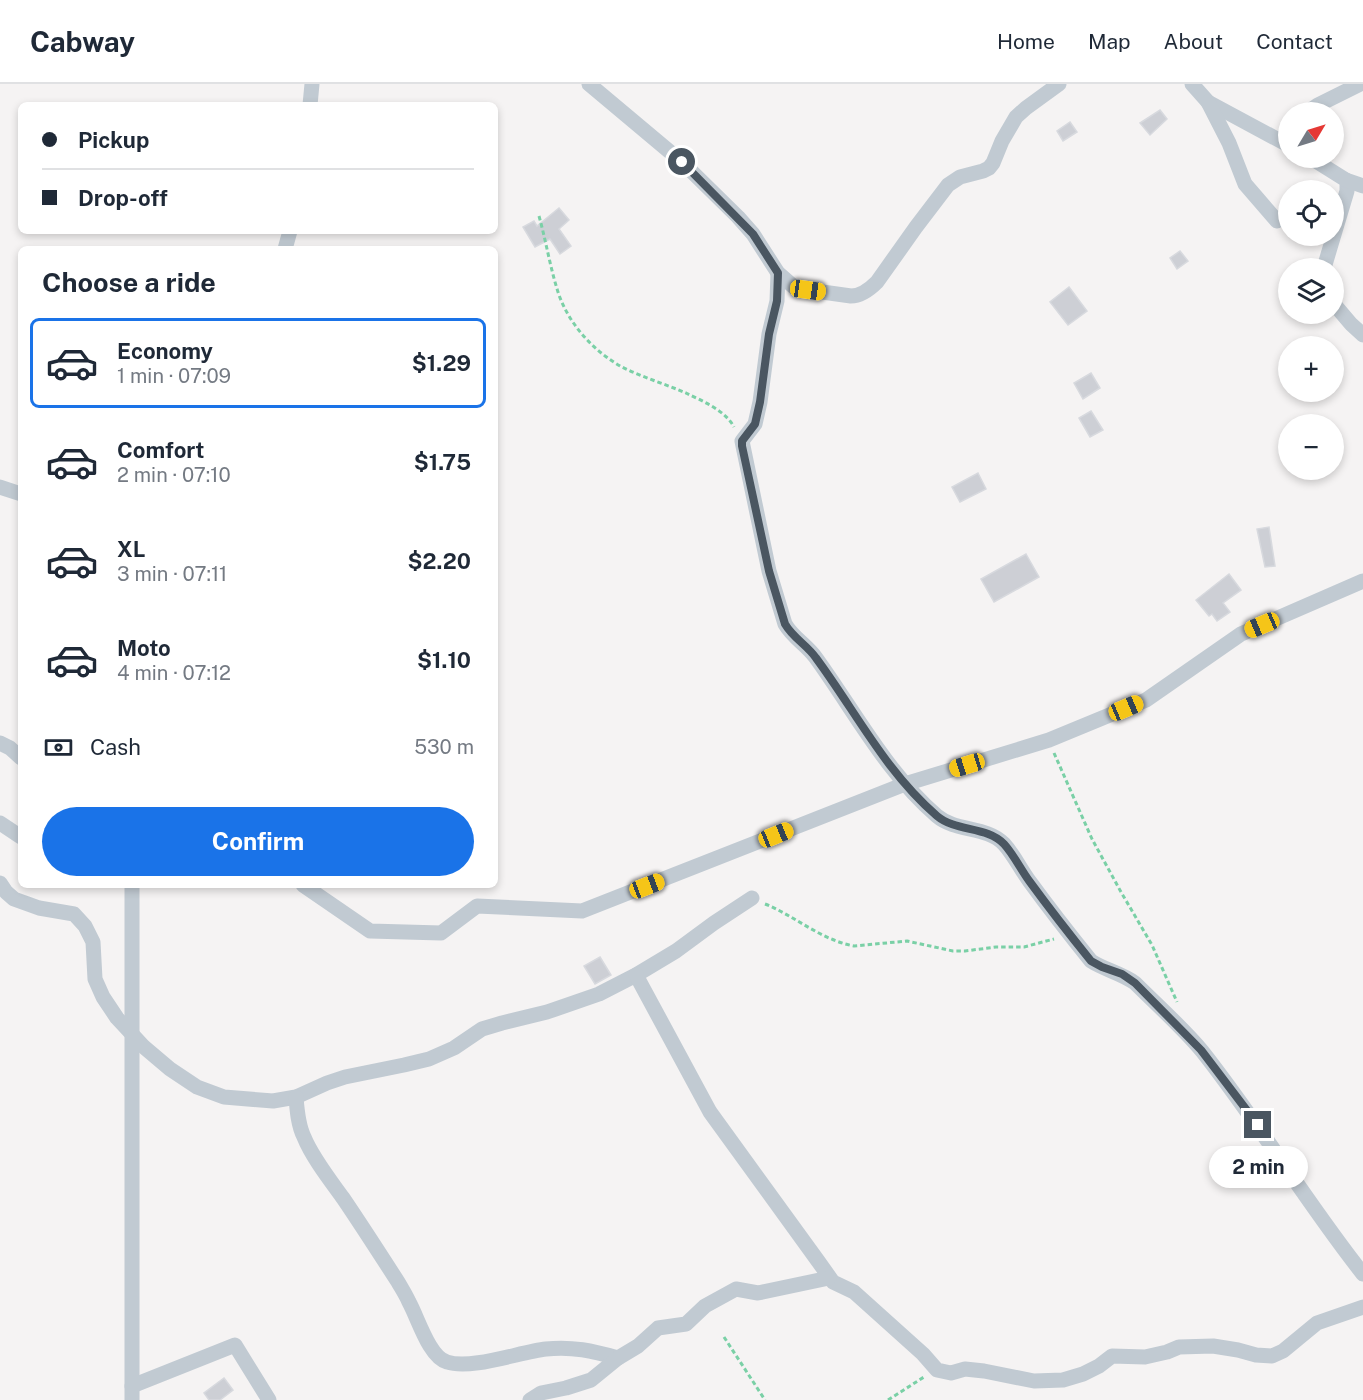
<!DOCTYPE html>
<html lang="en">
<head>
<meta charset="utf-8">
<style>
	:root { --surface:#fff; --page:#f2f2f3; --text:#1f2937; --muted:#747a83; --line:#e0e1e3; --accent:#1a73e8 }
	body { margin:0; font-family:"Public Sans",sans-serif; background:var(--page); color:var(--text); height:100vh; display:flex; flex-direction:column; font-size:22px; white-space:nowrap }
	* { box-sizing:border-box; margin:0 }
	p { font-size:20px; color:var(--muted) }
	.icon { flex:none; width:33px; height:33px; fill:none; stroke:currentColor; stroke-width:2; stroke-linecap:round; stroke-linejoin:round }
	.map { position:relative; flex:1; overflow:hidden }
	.details { position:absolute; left:18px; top:162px; width:480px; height:642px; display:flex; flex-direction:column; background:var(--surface); border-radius:9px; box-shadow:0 3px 9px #0003 }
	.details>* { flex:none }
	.guide { position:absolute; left:18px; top:18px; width:480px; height:132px; border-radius:9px; box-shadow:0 3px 9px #0003; display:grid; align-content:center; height:132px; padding:0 24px; background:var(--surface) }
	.needle { width:39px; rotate:52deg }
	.tools { position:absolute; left:1278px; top:18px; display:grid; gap:12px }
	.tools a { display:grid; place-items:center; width:66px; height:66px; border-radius:50%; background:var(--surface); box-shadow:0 3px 9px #0003; font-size:30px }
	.end { position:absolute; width:27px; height:27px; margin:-14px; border:8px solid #4a5661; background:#fff; box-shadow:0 0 0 3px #fff }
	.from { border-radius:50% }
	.bubble { position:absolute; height:42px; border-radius:21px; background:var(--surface); box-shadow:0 3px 9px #0003; font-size:20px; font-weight:700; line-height:42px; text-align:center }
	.car { position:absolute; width:18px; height:36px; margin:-18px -9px; border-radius:8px; box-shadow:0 0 4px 2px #0007; background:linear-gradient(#f5c518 24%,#345 0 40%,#f5c518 0 76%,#345 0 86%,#f5c518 0) }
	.guide b { display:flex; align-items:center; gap:21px; height:57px; font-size:22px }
	.guide b+b { border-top:2px solid var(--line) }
	.guide i { width:15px; height:15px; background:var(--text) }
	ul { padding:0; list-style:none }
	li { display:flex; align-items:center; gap:18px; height:90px; margin:0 12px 9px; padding:0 12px; border:3px solid transparent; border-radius:9px }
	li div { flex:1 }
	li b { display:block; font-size:22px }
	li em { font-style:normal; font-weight:700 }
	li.current { border-color:var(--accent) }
	li>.icon { width:54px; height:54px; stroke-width:1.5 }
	h2 { padding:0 24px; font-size:27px; line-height:72px }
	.pay { display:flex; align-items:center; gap:15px; height:66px; padding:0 24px; font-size:22px }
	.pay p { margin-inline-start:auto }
	.action { display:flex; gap:12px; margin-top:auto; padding:12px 24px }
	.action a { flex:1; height:69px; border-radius:36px; background:var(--accent); color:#fff; font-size:24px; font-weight:700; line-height:69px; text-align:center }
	header { display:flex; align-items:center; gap:36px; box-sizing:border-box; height:84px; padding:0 30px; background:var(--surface); border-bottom:2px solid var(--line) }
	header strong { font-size:28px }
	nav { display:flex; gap:33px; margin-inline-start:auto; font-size:21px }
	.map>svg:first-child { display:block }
</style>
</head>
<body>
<header>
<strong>Cabway</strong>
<nav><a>Home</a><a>Map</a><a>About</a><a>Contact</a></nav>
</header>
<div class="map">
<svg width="1363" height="1316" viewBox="0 0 1363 1316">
	<rect width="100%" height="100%" fill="#f5f3f3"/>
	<g fill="#cdcfd5" stroke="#d7d9de" stroke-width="1.5">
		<polygon points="1160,26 1167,35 1150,51 1140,39"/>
		<polygon points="1070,38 1077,48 1063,57 1057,47"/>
		<polygon points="559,124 569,136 559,145 571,162 560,170 550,155 535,163 523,143 534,137 537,142"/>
		<polygon points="1180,167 1188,177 1177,185 1170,174"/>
		<polygon points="1069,203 1087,227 1068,241 1050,218"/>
		<polygon points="1091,289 1100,304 1083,315 1074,299"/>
		<polygon points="1091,327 1103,346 1090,353 1079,334"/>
		<polygon points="978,389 986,405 960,418 952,403"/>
		<polygon points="1269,443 1275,482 1265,483 1257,445"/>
		<polygon points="1026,470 1039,493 994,518 981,495"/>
		<polygon points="1229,490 1241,506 1223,519 1230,528 1217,537 1212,530 1209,532 1196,516"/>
		<polygon points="600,873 611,891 595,900 584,882"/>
		<polygon points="224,1294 233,1306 220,1316 209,1316 204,1309"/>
	</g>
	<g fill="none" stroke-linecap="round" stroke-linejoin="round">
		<g stroke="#7ad0a6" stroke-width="3" stroke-dasharray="4.5 3" stroke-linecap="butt">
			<path d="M539,132C546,157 550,183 558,208C568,239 593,267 622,283C642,293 665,300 686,309C702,317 725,326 734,343"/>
			<polyline points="1054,669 1092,755 1121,808 1152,861 1177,918"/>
			<path d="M765,820C795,832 821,856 854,862L907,857L953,867H965L996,863H1024L1054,855"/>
			<polyline points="724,1253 765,1316"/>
			<polyline points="888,1316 924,1293"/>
		</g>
		<g stroke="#c1cad2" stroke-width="15">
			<path d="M589,0L682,78L738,133L753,150L778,189L794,203L808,206L851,212C861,212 870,205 877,198L916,143L948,101L960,93L983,87L989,84L993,79L1002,57L1016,33L1026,24L1059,0"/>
			<polyline points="1192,0 1208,18 1288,61"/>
			<polyline points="1208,18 1229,59 1245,100 1277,137"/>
			<polyline points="310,21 312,0"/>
			<polyline points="1308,28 1318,21 1360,0"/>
			<polyline points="1311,74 1346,96 1347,100 1347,107 1324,184"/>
			<polyline points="1346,96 1363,102"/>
			<polyline points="285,165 290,147"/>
			<path d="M778,189L777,217L769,250L760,318L755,340L742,357L743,362L769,487L785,540C793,554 807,561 816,574C855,628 886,688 937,732C956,748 987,742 1004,760C1014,771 1021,786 1030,798C1049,824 1070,851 1091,877C1105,886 1121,889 1135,899C1157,921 1183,944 1202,967C1259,1039 1306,1118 1363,1190"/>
			<polyline points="1334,220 1351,240 1363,251"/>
			<polyline points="0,403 21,410"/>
			<polyline points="0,659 10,664 21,674"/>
			<polyline points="0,739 21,753"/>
			<polyline points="0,799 6,808 14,815 39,824 74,830 85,842 93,858 95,895 103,913 117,934 144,963 170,985 197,1003 224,1013 273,1017 296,1013 327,999 345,993 404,981 429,975 454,964 482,945 502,939 547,928 599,910 636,891 676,867 714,839 752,814"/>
			<polyline points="303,801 370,847 441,849 477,822 582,827 905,700 1049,656 1146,616 1241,550 1363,497"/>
			<polyline points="636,891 710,1028 818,1177 833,1198 854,1208 923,1270 937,1286 951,1289 965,1285 984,1287 1034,1297 1063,1296 1083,1290 1099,1282 1112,1272 1145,1273 1167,1268 1179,1263 1213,1262 1238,1266 1256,1271 1272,1272 1283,1267 1317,1239 1363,1223"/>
			<path d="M296,1013C297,1026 298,1041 304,1053C312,1073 330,1096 343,1114C362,1142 380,1170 398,1198C402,1205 406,1211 409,1218C418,1234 429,1273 447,1278C471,1286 520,1268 546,1265C572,1262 593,1267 618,1274"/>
			<polyline points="132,1302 235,1261 269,1316"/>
			<polyline points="132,1316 132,801"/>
			<polyline points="530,1316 541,1309 566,1304 591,1296 618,1274 638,1262 658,1244 686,1240 705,1222 736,1205 758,1209 829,1194"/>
		</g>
	</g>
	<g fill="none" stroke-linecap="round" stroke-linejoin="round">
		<path stroke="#4a5661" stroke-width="8" d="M682,78L753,150L778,189L777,217L769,250L760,318L755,340L742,357V362L769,487L785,540C793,554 807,561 816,574C856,628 885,687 937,732C956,748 987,742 1004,760C1014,771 1021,786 1030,798C1049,824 1070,851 1091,877L1102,883L1122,890L1135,899L1201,966L1258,1041"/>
	</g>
</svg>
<div class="tools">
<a><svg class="needle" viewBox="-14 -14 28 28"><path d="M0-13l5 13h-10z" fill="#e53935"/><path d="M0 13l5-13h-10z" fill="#747a83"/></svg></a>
<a><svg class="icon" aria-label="locate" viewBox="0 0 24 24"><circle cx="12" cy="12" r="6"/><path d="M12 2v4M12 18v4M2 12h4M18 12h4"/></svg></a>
<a><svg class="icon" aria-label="layers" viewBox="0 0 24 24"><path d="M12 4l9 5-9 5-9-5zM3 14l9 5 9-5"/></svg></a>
<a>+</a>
<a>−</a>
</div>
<i class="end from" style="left:682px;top:78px"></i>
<i class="end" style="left:1258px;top:1041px"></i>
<div class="bubble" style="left:1209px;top:1062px;width:99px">2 min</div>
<i class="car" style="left:808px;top:206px;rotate:98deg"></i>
<i class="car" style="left:1262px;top:541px;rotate:247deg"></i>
<i class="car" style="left:1126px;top:624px;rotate:67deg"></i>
<i class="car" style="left:967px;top:681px;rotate:253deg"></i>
<i class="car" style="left:776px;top:751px;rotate:68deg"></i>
<i class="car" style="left:647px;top:802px;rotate:69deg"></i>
<div class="guide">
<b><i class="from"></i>Pickup</b>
<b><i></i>Drop-off</b>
</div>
<section class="details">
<h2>Choose a ride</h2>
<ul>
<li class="current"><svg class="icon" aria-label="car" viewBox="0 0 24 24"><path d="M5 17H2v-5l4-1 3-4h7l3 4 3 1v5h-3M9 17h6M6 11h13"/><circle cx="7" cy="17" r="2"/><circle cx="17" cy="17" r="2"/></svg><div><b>Economy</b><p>1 min · 07:09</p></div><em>$1.29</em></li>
<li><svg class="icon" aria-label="car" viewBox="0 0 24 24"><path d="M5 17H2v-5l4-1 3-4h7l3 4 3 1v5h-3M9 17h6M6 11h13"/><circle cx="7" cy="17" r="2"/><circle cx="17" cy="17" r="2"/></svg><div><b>Comfort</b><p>2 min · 07:10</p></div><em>$1.75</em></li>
<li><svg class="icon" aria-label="car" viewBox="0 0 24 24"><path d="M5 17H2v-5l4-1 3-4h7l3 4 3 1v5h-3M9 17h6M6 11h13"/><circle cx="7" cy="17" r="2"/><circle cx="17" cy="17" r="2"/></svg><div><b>XL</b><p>3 min · 07:11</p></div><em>$2.20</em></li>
<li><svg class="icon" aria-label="car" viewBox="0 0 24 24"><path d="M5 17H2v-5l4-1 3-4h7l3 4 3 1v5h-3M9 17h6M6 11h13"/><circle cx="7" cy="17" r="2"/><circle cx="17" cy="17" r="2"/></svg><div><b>Moto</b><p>4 min · 07:12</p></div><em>$1.10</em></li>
</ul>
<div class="pay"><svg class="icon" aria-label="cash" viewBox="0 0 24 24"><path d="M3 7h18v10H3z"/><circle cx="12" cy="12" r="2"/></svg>Cash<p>530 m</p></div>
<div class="action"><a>Confirm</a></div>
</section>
</div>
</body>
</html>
